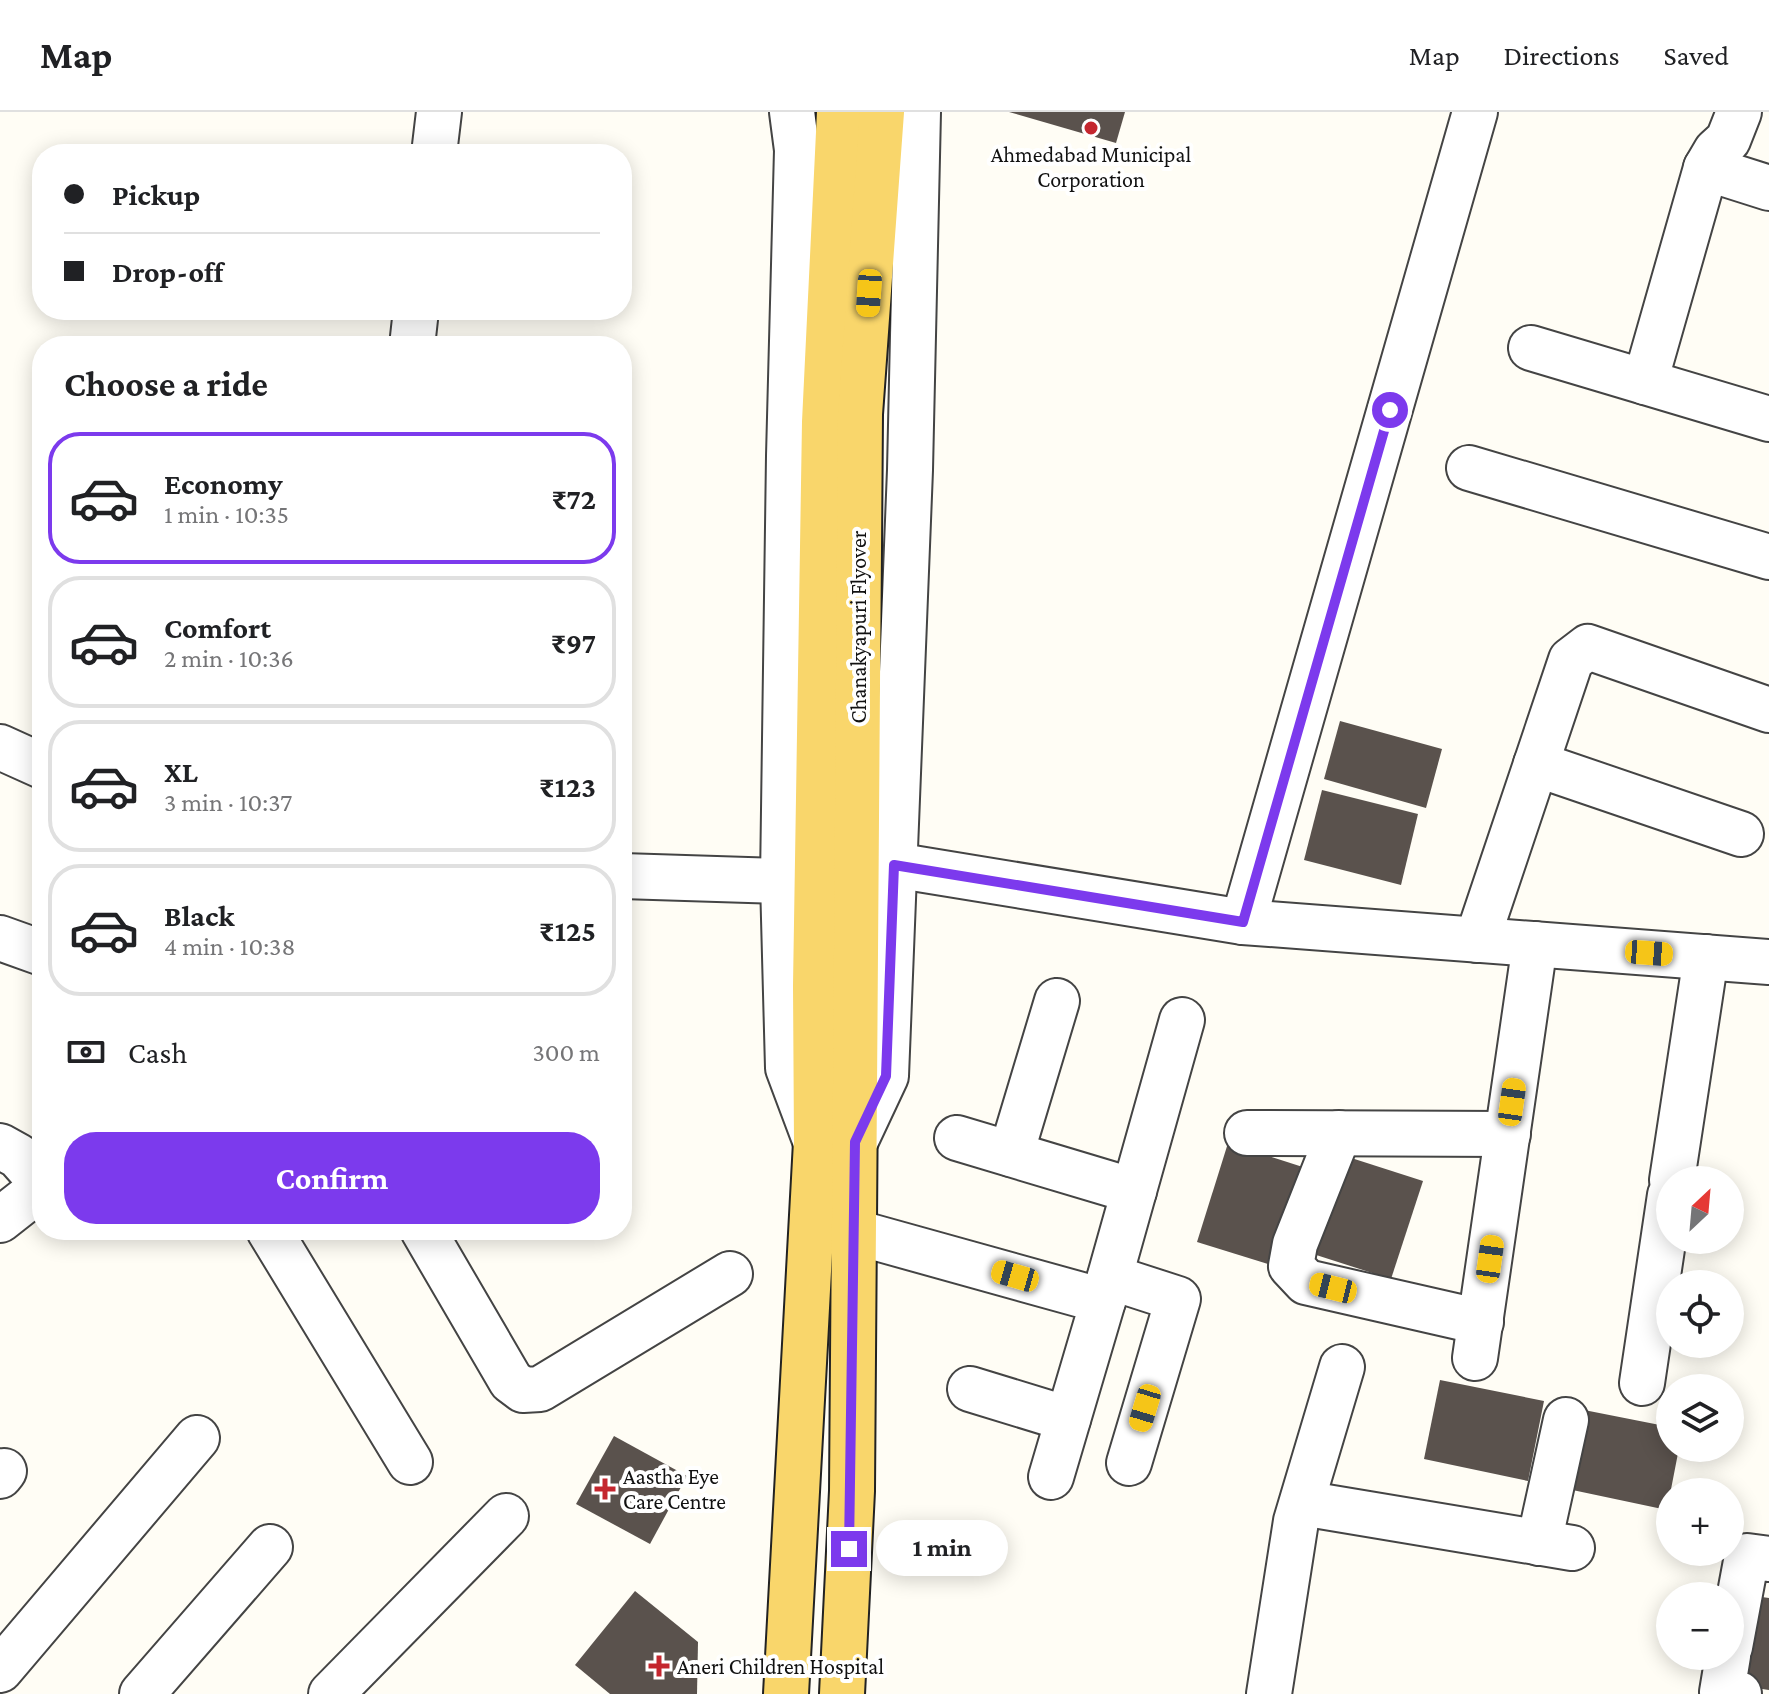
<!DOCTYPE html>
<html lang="en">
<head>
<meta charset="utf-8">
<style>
	:root { --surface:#fff; --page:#f2f2f2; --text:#202124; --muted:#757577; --line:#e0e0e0; --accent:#7c3aed }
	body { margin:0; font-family:"Crimson Pro",serif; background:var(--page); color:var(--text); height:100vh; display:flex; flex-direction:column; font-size:30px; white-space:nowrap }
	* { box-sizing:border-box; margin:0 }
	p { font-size:26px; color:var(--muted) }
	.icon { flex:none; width:44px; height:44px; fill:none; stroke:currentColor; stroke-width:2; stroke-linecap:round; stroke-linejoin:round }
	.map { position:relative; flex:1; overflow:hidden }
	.details { position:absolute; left:32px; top:224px; width:600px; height:904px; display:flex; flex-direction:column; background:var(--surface); border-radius:32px; box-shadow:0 4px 20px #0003 }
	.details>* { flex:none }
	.hud { position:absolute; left:32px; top:32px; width:600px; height:176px; border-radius:32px; box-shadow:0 4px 20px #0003; display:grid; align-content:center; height:176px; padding:0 32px; background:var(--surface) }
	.needle { width:52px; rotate:26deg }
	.tools { position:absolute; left:1656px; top:1054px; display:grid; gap:16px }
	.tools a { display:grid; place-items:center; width:88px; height:88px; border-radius:50%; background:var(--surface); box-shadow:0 4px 20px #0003; font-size:40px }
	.end { position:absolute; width:36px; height:36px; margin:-18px; border:10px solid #7c3aed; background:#fff; box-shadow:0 0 0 4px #fff }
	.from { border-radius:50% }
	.bubble { position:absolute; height:56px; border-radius:28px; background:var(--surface); box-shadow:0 4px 20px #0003; font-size:26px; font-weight:700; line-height:56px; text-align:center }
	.car { position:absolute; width:24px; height:48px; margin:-24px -12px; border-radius:10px; box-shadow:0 0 6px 2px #0007; background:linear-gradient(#f5c518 24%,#345 0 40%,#f5c518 0 76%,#345 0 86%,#f5c518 0) }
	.hud b { display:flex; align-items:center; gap:28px; height:76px; font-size:30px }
	.hud b+b { border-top:2px solid var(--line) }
	.hud i { width:20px; height:20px; background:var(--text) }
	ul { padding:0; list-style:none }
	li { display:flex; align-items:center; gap:24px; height:132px; margin:0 16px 12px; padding:0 16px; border:4px solid var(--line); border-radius:32px }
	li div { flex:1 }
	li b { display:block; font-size:30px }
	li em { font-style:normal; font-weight:700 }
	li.selected { border-color:var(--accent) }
	li>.icon { width:72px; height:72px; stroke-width:1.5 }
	h2 { padding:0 32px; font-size:36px; line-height:96px }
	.pay { display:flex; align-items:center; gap:20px; height:88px; padding:0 32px; font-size:30px }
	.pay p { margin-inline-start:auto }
	.cta { display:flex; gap:16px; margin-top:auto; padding:16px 32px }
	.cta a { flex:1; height:92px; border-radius:32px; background:var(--accent); color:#fff; font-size:32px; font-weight:700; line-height:92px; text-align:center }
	header { display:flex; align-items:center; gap:48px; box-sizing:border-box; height:112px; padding:0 40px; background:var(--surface); border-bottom:2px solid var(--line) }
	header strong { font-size:38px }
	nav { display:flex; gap:44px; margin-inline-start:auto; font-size:28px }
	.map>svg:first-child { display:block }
</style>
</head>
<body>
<header>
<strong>Map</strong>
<nav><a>Map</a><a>Directions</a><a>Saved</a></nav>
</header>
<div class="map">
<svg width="1769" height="1582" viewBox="0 0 1769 1582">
	<rect width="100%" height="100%" fill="#fffdf5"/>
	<g fill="#5a524d">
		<polygon points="1009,0 1125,0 1116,31"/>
		<polygon points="1340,609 1442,637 1426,696 1324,667"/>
		<polygon points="1322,678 1418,702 1401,773 1304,748"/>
		<polygon points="1228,1031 1309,1057 1278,1155 1197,1130"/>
		<polygon points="1342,1043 1423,1069 1391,1167 1310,1141"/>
		<polygon points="1440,1268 1544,1289 1528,1369 1424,1347"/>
		<polygon points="1579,1297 1670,1315 1670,1336 1679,1336 1667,1398 1563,1376"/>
		<polygon points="614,1324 687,1364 650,1432 576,1392"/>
		<polygon points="635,1479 698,1530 697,1582 610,1582 575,1553"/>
		<polygon points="1747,1483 1769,1486 1769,1578 1735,1573"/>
	</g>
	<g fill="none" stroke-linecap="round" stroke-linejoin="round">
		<defs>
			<g id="minor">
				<polyline points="792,0 797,38 789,344 783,769 788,956 815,1028"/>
				<polyline points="434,42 439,0"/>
				<polyline points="1706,56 1769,76"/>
				<polyline points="412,234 416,198"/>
				<polyline points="1531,236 1769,307"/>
				<polyline points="1645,270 1706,56 1716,39 1728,28 1739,0"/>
				<polyline points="1469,356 1769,445"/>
				<polyline points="0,635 42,654"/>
				<polyline points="1536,652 1741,722"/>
				<polyline points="894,753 1243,810 1769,850"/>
				<polyline points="622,764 783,769"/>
				<polyline points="1243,810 1475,0"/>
				<polyline points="0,826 42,841"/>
				<polyline points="1477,828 1571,548 1588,535 1769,598"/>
				<polyline points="1247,1021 1508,1022"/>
				<polyline points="1339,1021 1295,1132 1291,1154 1306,1170 1481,1210"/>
				<polyline points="957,1026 1134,1079"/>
				<polyline points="855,1030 886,964 910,358 918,0"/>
				<polyline points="0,1034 18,1044 42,1071"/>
				<polyline points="1011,1042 1057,889"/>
				<polyline points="1672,1068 1706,845"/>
				<polyline points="0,1108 42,1075"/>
				<polyline points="269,1118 410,1350"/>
				<polyline points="423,1118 511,1269 523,1278 540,1277 730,1162"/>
				<polyline points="855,1120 1103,1189 1051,1365"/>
				<polyline points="1110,1165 1178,1187 1129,1351"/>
				<polyline points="1103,1189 1182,908"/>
				<polyline points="1475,1246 1535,832"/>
				<polyline points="1642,1271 1670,1083"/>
				<polyline points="970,1277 1068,1307"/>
				<polyline points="0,1364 4,1359"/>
				<polyline points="1302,1391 1572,1436"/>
				<polyline points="1539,1431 1566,1308"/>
				<polyline points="1730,1535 1747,1444 1769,1447"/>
				<polyline points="1728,1544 1722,1580 1739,1582"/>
				<polyline points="0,1558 197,1326"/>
				<polyline points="142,1582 270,1435"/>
				<polyline points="331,1582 506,1404"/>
				<polyline points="1269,1582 1296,1409 1342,1255"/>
			</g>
			<g id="major">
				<polyline points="786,1582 816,1030 815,874 824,310 839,0"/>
				<polyline points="842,1582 852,1379 860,302 882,0"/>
			</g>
		</defs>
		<use href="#minor" stroke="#444" stroke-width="48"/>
		<use href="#major" stroke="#222" stroke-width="48"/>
		<use href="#minor" stroke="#fff" stroke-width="44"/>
		<use href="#major" stroke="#f9d66b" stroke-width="44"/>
	</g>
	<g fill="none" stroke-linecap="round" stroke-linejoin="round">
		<polyline stroke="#7c3aed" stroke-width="10" points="849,1437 855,1030 886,964 894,753 1243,810 1390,298"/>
	</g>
	<g fill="#c4262e" stroke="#fff" stroke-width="3">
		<circle cx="1091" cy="16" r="8"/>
		<path d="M601 1365h8v8h8v8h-8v8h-8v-8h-8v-8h8z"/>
		<path d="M655 1542h8v8h8v8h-8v8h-8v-8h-8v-8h8z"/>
	</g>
	<g text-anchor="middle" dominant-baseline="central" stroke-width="8" stroke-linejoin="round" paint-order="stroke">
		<g font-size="22" fill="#111" stroke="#fff" text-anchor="start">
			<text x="1091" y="42" text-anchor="middle">Ahmedabad Municipal<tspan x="1091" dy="25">Corporation</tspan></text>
			<text x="623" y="1364">Aastha Eye<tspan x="623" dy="25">Care Centre</tspan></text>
			<text x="677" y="1554">Aneri Children Hospital</text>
		</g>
		<g font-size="22" fill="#111" stroke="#fff">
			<text transform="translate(858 515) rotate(-90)">Chanakyapuri Flyover</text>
		</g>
	</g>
</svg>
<div class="tools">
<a><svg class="needle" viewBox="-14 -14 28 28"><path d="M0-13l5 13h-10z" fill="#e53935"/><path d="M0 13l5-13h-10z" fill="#757577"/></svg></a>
<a><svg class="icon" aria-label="locate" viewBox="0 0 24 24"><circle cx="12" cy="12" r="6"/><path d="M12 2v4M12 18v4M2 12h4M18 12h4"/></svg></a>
<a><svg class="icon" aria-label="layers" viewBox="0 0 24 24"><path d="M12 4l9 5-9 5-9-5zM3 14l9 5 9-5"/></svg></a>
<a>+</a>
<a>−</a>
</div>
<i class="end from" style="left:1390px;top:298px"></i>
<i class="end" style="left:849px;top:1437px"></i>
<div class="bubble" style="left:876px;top:1408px;width:132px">1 min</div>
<i class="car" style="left:869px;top:181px;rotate:184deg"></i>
<i class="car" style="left:1649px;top:841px;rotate:94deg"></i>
<i class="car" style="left:1512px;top:990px;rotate:8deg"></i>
<i class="car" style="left:1490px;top:1147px;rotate:8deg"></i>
<i class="car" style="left:1015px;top:1164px;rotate:286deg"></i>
<i class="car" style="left:1333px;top:1176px;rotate:284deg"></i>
<i class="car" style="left:1145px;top:1296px;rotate:197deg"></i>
<div class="hud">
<b><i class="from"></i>Pickup</b>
<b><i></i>Drop-off</b>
</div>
<section class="details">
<h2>Choose a ride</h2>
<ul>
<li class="selected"><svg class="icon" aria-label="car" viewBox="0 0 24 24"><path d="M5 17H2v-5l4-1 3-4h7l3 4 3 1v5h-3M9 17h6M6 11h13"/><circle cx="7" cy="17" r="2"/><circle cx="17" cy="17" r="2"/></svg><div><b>Economy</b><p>1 min · 10:35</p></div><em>₹72</em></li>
<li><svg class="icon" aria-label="car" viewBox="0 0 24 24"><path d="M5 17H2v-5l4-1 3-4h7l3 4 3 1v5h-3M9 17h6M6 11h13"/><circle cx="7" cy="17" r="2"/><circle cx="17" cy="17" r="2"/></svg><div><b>Comfort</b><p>2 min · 10:36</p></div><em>₹97</em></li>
<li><svg class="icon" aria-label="car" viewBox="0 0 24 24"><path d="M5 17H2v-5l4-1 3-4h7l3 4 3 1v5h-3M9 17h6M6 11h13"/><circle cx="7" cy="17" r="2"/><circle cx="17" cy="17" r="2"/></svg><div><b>XL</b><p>3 min · 10:37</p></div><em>₹123</em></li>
<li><svg class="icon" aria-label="car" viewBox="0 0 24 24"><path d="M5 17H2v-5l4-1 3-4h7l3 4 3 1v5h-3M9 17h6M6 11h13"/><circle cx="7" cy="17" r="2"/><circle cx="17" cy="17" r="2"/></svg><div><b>Black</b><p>4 min · 10:38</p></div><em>₹125</em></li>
</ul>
<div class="pay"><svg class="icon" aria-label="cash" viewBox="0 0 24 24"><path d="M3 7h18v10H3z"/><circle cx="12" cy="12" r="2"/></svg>Cash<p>300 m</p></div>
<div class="cta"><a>Confirm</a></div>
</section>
</div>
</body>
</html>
